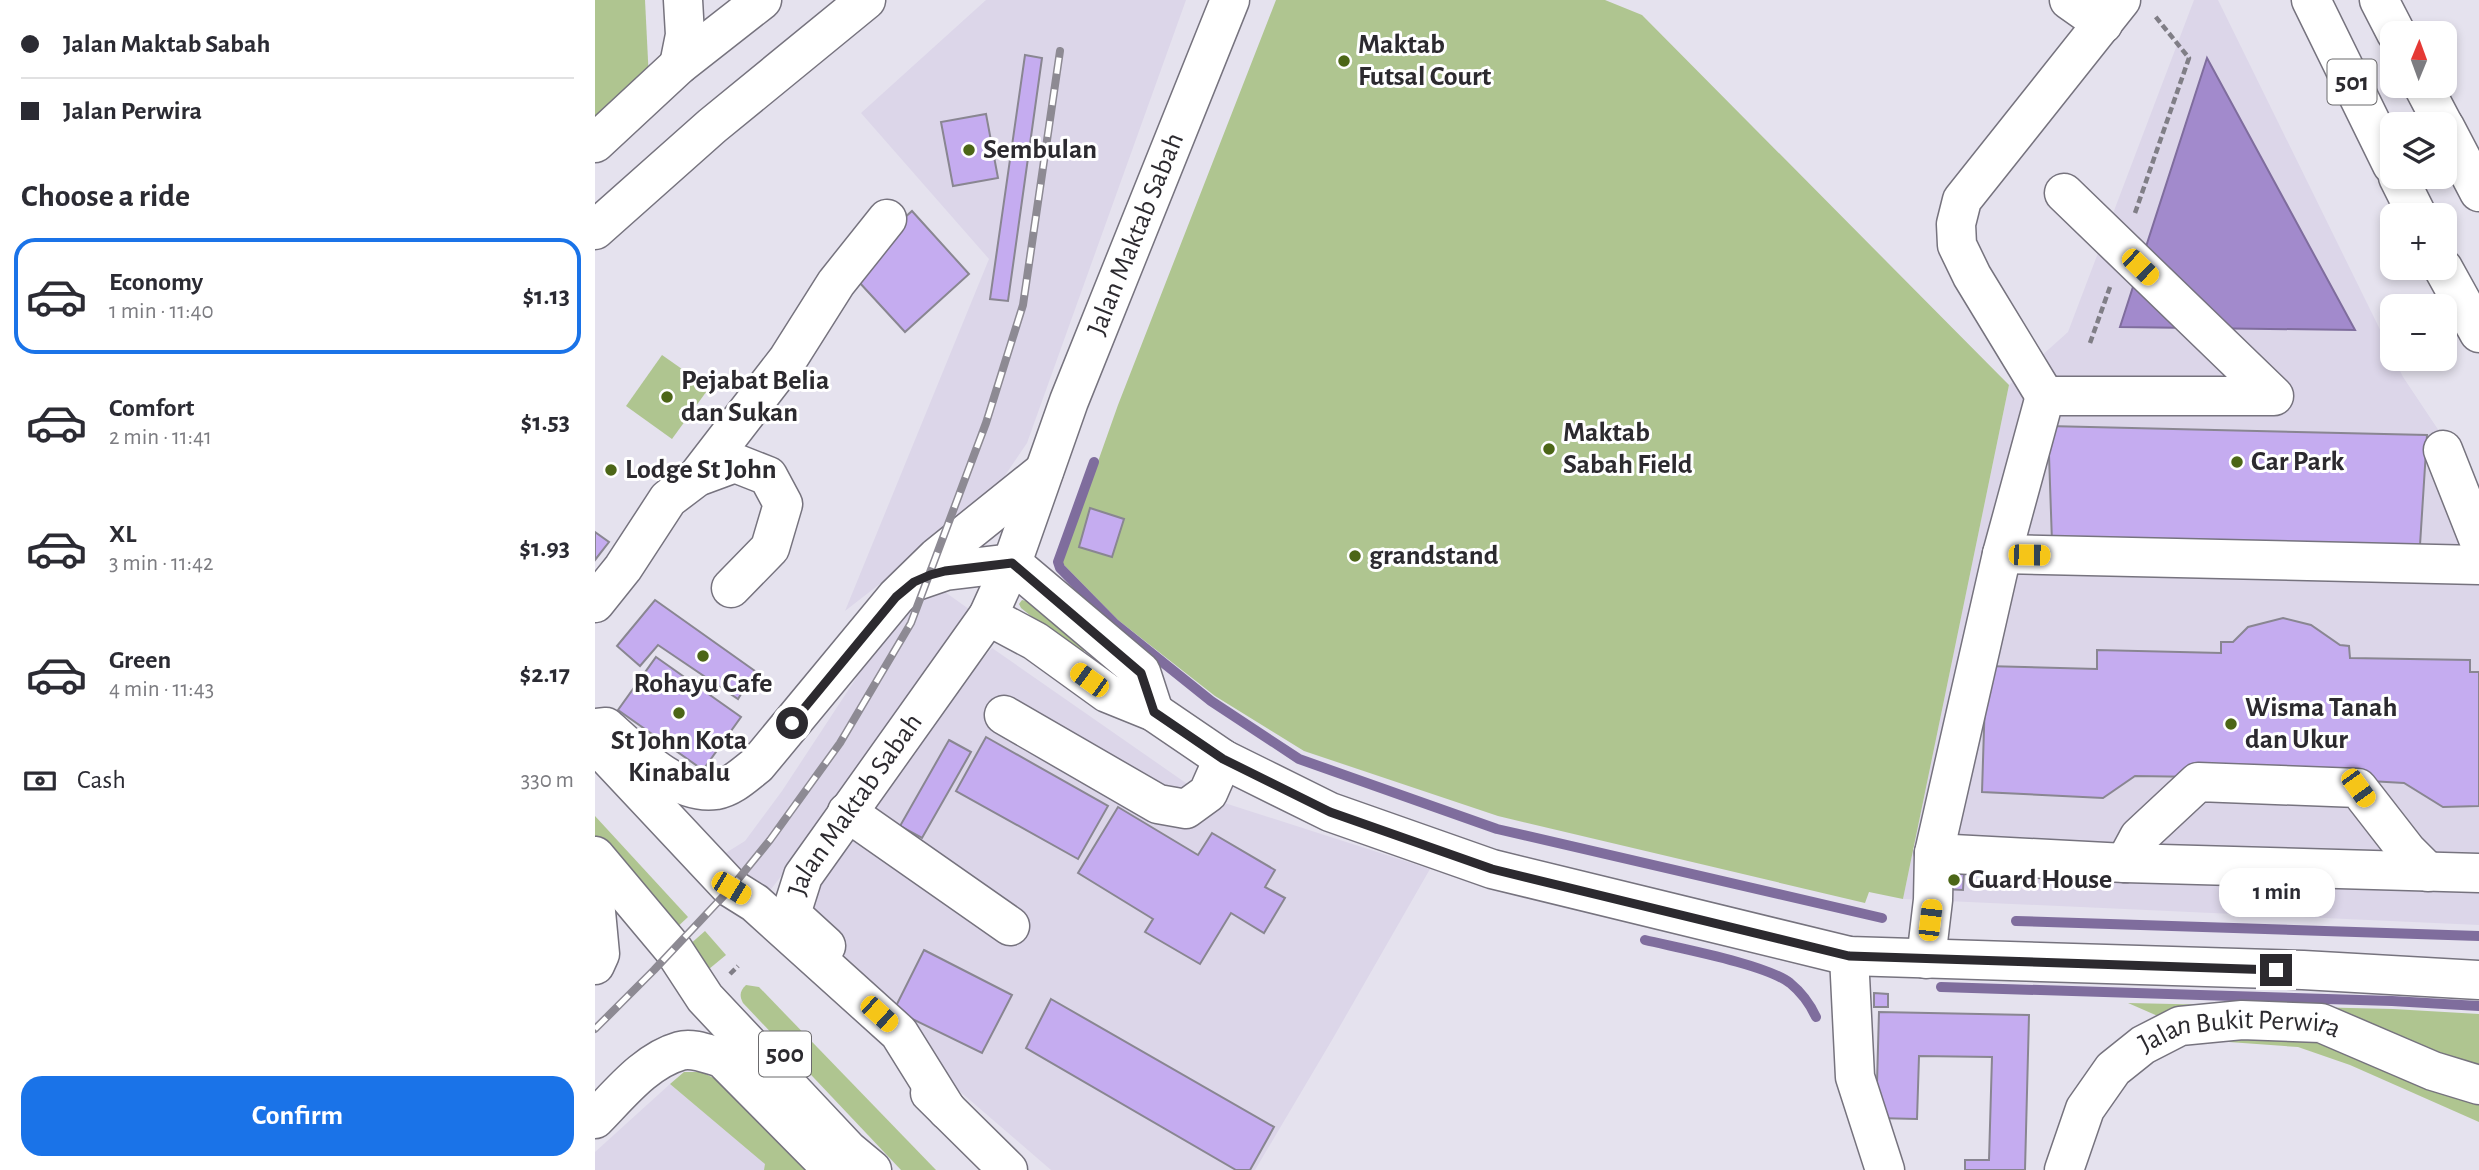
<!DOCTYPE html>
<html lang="en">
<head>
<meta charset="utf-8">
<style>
	:root { --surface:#fff; --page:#f7f7f7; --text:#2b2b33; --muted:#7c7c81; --line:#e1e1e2; --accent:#1a73e8 }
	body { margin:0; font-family:"Alegreya Sans",sans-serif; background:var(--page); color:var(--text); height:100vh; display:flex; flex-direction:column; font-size:26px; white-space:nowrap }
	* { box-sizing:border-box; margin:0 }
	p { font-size:23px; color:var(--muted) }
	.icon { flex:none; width:38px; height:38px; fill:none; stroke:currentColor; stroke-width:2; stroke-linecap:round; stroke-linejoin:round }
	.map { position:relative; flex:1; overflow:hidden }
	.drawer { display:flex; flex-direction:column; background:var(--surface); width:595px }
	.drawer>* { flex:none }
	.hud { display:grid; align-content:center; height:154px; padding:0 21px; background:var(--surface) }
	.needle { width:46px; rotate:1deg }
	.controls { position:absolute; left:1785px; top:21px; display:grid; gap:14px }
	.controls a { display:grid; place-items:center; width:77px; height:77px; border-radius:14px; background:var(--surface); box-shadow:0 4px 10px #0003; font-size:35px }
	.end { position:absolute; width:32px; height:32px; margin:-16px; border:9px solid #2c2a2f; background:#fff; box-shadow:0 0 0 4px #fff }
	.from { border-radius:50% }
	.bubble { position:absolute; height:49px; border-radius:21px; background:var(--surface); box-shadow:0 4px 10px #0003; font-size:23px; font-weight:700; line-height:49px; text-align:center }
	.car { position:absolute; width:21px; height:42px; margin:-21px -10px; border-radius:9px; box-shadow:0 0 5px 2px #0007; background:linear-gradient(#f5c518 24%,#345 0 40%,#f5c518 0 76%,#345 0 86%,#f5c518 0) }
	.hud b { display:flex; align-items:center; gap:24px; height:66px; font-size:26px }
	.hud b+b { border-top:2px solid var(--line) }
	.hud i { width:18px; height:18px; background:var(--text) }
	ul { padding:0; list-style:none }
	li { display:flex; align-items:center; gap:21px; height:116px; margin:0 14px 10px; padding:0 7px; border:4px solid transparent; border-radius:21px }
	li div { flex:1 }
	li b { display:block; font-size:26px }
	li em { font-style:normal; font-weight:700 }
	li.current { border-color:var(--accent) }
	li>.icon { width:63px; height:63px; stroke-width:1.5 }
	h2 { padding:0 21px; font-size:32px; line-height:84px }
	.pay { display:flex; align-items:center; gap:18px; height:77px; padding:0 21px; font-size:26px }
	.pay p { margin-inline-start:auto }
	.action { display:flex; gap:14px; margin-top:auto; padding:14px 21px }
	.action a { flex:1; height:80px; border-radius:21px; background:var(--accent); color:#fff; font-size:28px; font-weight:700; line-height:80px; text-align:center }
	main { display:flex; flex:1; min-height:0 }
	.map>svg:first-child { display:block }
</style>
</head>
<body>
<main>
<section class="drawer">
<div class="hud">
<b><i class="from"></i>Jalan Maktab Sabah</b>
<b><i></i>Jalan Perwira</b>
</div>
<h2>Choose a ride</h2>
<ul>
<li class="current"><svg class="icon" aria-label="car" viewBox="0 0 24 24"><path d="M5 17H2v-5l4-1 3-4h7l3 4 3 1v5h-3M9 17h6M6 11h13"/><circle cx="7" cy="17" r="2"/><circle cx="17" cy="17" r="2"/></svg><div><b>Economy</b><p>1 min · 11:40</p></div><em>$1.13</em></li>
<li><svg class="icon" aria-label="car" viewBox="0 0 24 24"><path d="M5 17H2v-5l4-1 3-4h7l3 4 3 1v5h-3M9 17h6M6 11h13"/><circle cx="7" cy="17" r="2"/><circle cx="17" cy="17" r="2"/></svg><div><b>Comfort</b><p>2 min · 11:41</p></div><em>$1.53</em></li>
<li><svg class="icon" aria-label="car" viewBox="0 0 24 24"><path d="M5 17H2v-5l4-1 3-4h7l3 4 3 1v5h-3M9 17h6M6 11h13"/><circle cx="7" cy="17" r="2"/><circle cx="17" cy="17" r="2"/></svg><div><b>XL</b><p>3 min · 11:42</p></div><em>$1.93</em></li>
<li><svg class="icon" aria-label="car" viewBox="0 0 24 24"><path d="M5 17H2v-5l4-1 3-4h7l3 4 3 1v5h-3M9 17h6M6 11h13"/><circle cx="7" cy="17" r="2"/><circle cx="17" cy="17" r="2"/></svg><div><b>Green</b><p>4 min · 11:43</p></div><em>$2.17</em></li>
</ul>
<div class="pay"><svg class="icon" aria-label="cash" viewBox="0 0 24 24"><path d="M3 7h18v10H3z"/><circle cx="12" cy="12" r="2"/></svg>Cash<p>330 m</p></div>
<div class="action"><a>Confirm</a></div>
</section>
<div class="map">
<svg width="1884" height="1170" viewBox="0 0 1884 1170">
	<rect width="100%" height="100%" fill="#e5e2ee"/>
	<g fill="#dcd6e9">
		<polygon points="391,0 591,0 432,443 394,499 250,611 394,259 266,113"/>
		<polygon points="1599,0 1623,0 1797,354 1797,359 1799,359 1808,377 1884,491 1884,925 1308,899 1414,385 1473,332"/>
		<polygon points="321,587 343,587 378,612 259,781 154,918 129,854 150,841 187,791"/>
		<polygon points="397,648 611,797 835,869 737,1040 660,1170 456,1170 239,983 207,926 221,880 288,779"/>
		<polygon points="75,1084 171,1164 175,1170 0,1170 0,1152"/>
	</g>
	<g fill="#afc590">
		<polygon points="0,0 50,0 55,100 0,142"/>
		<polygon points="681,0 1010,0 1047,15 1414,385 1308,899 1274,892 1270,903 903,816 709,751 620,696 523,620 467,563 523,405"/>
		<polygon points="67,355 114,388 77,439 31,406"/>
		<polygon points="427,600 431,601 488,647 489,651 486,654 482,653 426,608 424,604"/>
		<polygon points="0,816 93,917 78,931 0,842"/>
		<polygon points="110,931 131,955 114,969 93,946"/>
		<path d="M151,985L164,987L341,1170H306L148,1003C144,995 145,991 151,985Z"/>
		<polygon points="1533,1003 1798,1009 1884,1014 1884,1122 1755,1065 1703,1047 1620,1041"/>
		<polygon points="89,1072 107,1072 128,1083 214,1170 169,1170 170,1164 75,1084"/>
	</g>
	<polygon fill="#a28acc" stroke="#7f6d9d" stroke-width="2" points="1612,58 1760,330 1525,327"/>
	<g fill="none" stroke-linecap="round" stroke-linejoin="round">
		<g stroke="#7f6d9d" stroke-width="10">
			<polyline points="499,462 463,562 465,568 520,624 616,701 704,759 902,829 1287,918"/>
			<polyline points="1421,921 1884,936"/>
			<path d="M1050,940C1083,948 1170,964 1195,983C1206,992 1215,1004 1221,1017"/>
			<polyline points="1346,987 1797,1001 1884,1006"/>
		</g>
	</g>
	<g fill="#c5acf0" stroke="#898691" stroke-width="2">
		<polygon points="430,55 447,58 413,301 395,299"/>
		<polygon points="391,114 403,178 358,186 346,122"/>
		<polygon points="317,211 374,274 310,332 252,269"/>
		<polygon points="1453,426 1832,435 1825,545 1457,542"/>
		<polygon points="495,508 529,519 517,557 484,547"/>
		<polygon points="0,532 14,542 0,560"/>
		<polygon points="60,600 160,671 143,699 63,645 45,666 22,646"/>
		<polygon points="1688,618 1716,625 1745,645 1754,646 1755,658 1875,660 1875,672 1884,672 1884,806 1848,807 1809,783 1739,779 1540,776 1508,798 1387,792 1391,666 1502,669 1502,650 1626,653 1626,642 1638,642 1653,627"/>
		<polygon points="61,657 146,717 108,770 23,710"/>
		<polygon points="391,737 513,806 483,859 361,791"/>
		<polygon points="354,740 376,752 327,838 305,826"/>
		<polygon points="523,807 603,855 617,833 680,870 670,887 690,898 669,933 636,913 605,964 550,932 558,919 483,873"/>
		<polygon points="1351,872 1369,872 1368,890 1349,889"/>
		<polygon points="329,950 417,995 387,1053 299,1010"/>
		<polygon points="1279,993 1293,994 1293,1007 1279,1007"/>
		<polygon points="456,999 679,1127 655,1170 641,1170 431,1048"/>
		<polygon points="1284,1012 1434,1015 1430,1170 1370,1170 1370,1160 1394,1160 1397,1057 1324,1056 1322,1119 1281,1118"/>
	</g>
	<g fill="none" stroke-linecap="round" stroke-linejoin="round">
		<defs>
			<g id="minor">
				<polyline points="1474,0 1508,24"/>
				<polyline points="84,65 90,35 88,0"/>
				<polyline points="1450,396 1377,276 1362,245 1361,224 1367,200 1526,0"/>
				<polyline points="1848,450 1884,541"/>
				<polyline points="102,477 193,359 241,283 292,219"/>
				<polyline points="1407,554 1884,565"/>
				<polyline points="417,563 546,672 559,712"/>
				<polyline points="321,581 350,571 417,563"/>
				<polyline points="0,603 28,568 73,499 102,477 140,463 173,476 188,504 175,548 136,588"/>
				<polyline points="393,616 440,641 512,693 559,712 628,759 735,812 897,869 1254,956 1708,970 1884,980"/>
				<polyline points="409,715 563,804 591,809 613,793 628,759"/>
				<path d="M0,728L11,727C38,751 81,796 121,790C137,787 149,775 162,765L301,597L342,557L449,471"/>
				<polyline points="252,812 415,926"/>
				<polyline points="1339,853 1530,863 1884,873"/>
				<polyline points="1530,863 1544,837 1603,782 1763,788 1812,851 1833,872"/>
				<polyline points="0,901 5,954 0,965"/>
				<path id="s1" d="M231,946L196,914L208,876L393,616L417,563L474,401L635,0"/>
				<polyline points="1254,956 1260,1077 1290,1170"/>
				<polyline points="1331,959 1338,900 1339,853 1407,554 1450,396 1679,396 1469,193"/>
				<path d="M0,1119C24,1095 50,1061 85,1051C98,1047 115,1055 127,1058L238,1170"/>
				<path id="s2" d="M1469,1170L1490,1109L1518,1069L1548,1045L1585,1026L1647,1020L1726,1023L1838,1071L1884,1085"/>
			</g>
			<g id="major">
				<polyline points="1716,0 1797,165"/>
				<polyline points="1784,0 1801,33"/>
				<polyline points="1828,86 1848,124"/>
				<polyline points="1850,127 1884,192"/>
				<polyline points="0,143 84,65 167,0"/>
				<polyline points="1803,177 1822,215"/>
				<polyline points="0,230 117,126 271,0"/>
				<polyline points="1848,268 1884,333"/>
				<polyline points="0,743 136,888 160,903 304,1033 352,1110"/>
				<polyline points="0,856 78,949 110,998 253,1150 277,1170"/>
				<polyline points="335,1093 413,1170"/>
			</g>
		</defs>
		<use href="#minor" stroke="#76737e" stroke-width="41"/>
		<use href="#major" stroke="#76737e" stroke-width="41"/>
		<g stroke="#807e86" stroke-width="4.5" stroke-dasharray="7 3.5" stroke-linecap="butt">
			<polyline points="1540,213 1594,58 1560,16"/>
			<polyline points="1495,343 1515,287"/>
			<polyline points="135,974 143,966"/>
		</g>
		<use href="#minor" stroke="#fff" stroke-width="38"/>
		<use href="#major" stroke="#fff" stroke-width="38"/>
		<defs>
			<polyline id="rail" points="0,1029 59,970 136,888 175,840 245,743 316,623 391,423 428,305 465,51"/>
		</defs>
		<use href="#rail" stroke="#8d8a93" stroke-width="8"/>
		<use href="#rail" stroke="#fff" stroke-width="5" stroke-dasharray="16" stroke-linecap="butt"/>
	</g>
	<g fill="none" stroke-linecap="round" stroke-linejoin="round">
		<polyline stroke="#2c2a2f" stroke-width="9" points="197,723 301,597 319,582 335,575 350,571 417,563 546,673 559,712 628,759 735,812 897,869 1254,956 1681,970"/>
	</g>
	<g fill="#4c6617" stroke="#fff" stroke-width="2.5">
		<circle cx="749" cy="61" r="7"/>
		<circle cx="374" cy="150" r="7"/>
		<circle cx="72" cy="397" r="7"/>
		<circle cx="954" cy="449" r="7"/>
		<circle cx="1642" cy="462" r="7"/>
		<circle cx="16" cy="470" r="7"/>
		<circle cx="760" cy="556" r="7"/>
		<circle cx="108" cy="656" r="7"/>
		<circle cx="84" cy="713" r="7"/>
		<circle cx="1636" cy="724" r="7"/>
		<circle cx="1359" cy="880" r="7"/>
	</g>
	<g text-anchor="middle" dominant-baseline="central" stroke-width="6" stroke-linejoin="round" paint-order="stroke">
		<g fill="#fff" stroke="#6b6a6d" stroke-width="2">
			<rect x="1732.5" y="59.5" width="49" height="45" rx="5"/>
			<rect x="164" y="1031.5" width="52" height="45" rx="5"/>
		</g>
		<g font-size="26" font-weight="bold" fill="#2c2a2f">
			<text x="1757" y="82">501</text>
			<text x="190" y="1054">500</text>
		</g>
		<g font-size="28" font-weight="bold" fill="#2c2a2f" stroke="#fff" text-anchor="start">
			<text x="763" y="45">Maktab<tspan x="763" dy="32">Futsal Court</tspan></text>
			<text x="388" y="150">Sembulan</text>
			<text x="86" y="381">Pejabat Belia<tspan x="86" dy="32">dan Sukan</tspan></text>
			<text x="968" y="433">Maktab<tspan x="968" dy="32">Sabah Field</tspan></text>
			<text x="1656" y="462">Car Park</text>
			<text x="30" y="470">Lodge St John</text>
			<text x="774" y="556">grandstand</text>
			<text x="108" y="684" text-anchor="middle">Rohayu Cafe</text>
			<text x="1650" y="708">Wisma Tanah<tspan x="1650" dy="32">dan Ukur</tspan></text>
			<text x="84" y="741" text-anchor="middle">St John Kota<tspan x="84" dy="32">Kinabalu</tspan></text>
			<text x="1373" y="880">Guard House</text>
		</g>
		<g font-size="28" fill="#2c2a2f" stroke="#fff">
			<text stroke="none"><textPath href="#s1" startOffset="816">Jalan Maktab Sabah</textPath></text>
			<text stroke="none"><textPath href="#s1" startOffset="175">Jalan Maktab Sabah</textPath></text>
			<text stroke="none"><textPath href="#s2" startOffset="252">Jalan Bukit Perwira</textPath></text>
		</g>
	</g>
</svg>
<div class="controls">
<a><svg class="needle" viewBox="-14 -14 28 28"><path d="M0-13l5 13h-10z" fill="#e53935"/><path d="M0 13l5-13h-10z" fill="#7c7c81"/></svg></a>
<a><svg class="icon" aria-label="layers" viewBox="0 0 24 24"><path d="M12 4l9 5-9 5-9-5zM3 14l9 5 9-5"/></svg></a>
<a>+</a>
<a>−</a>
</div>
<i class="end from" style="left:197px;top:723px"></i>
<i class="end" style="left:1681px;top:970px"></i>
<div class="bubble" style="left:1624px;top:868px;width:116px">1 min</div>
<i class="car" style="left:1545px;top:267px;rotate:134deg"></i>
<i class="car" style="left:1434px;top:555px;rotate:91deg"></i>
<i class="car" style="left:494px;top:680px;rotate:306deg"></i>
<i class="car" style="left:1763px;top:788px;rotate:144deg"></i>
<i class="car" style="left:136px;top:888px;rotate:121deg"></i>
<i class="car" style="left:1335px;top:920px;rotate:7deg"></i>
<i class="car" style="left:284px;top:1014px;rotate:132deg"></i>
</div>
</main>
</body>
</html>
